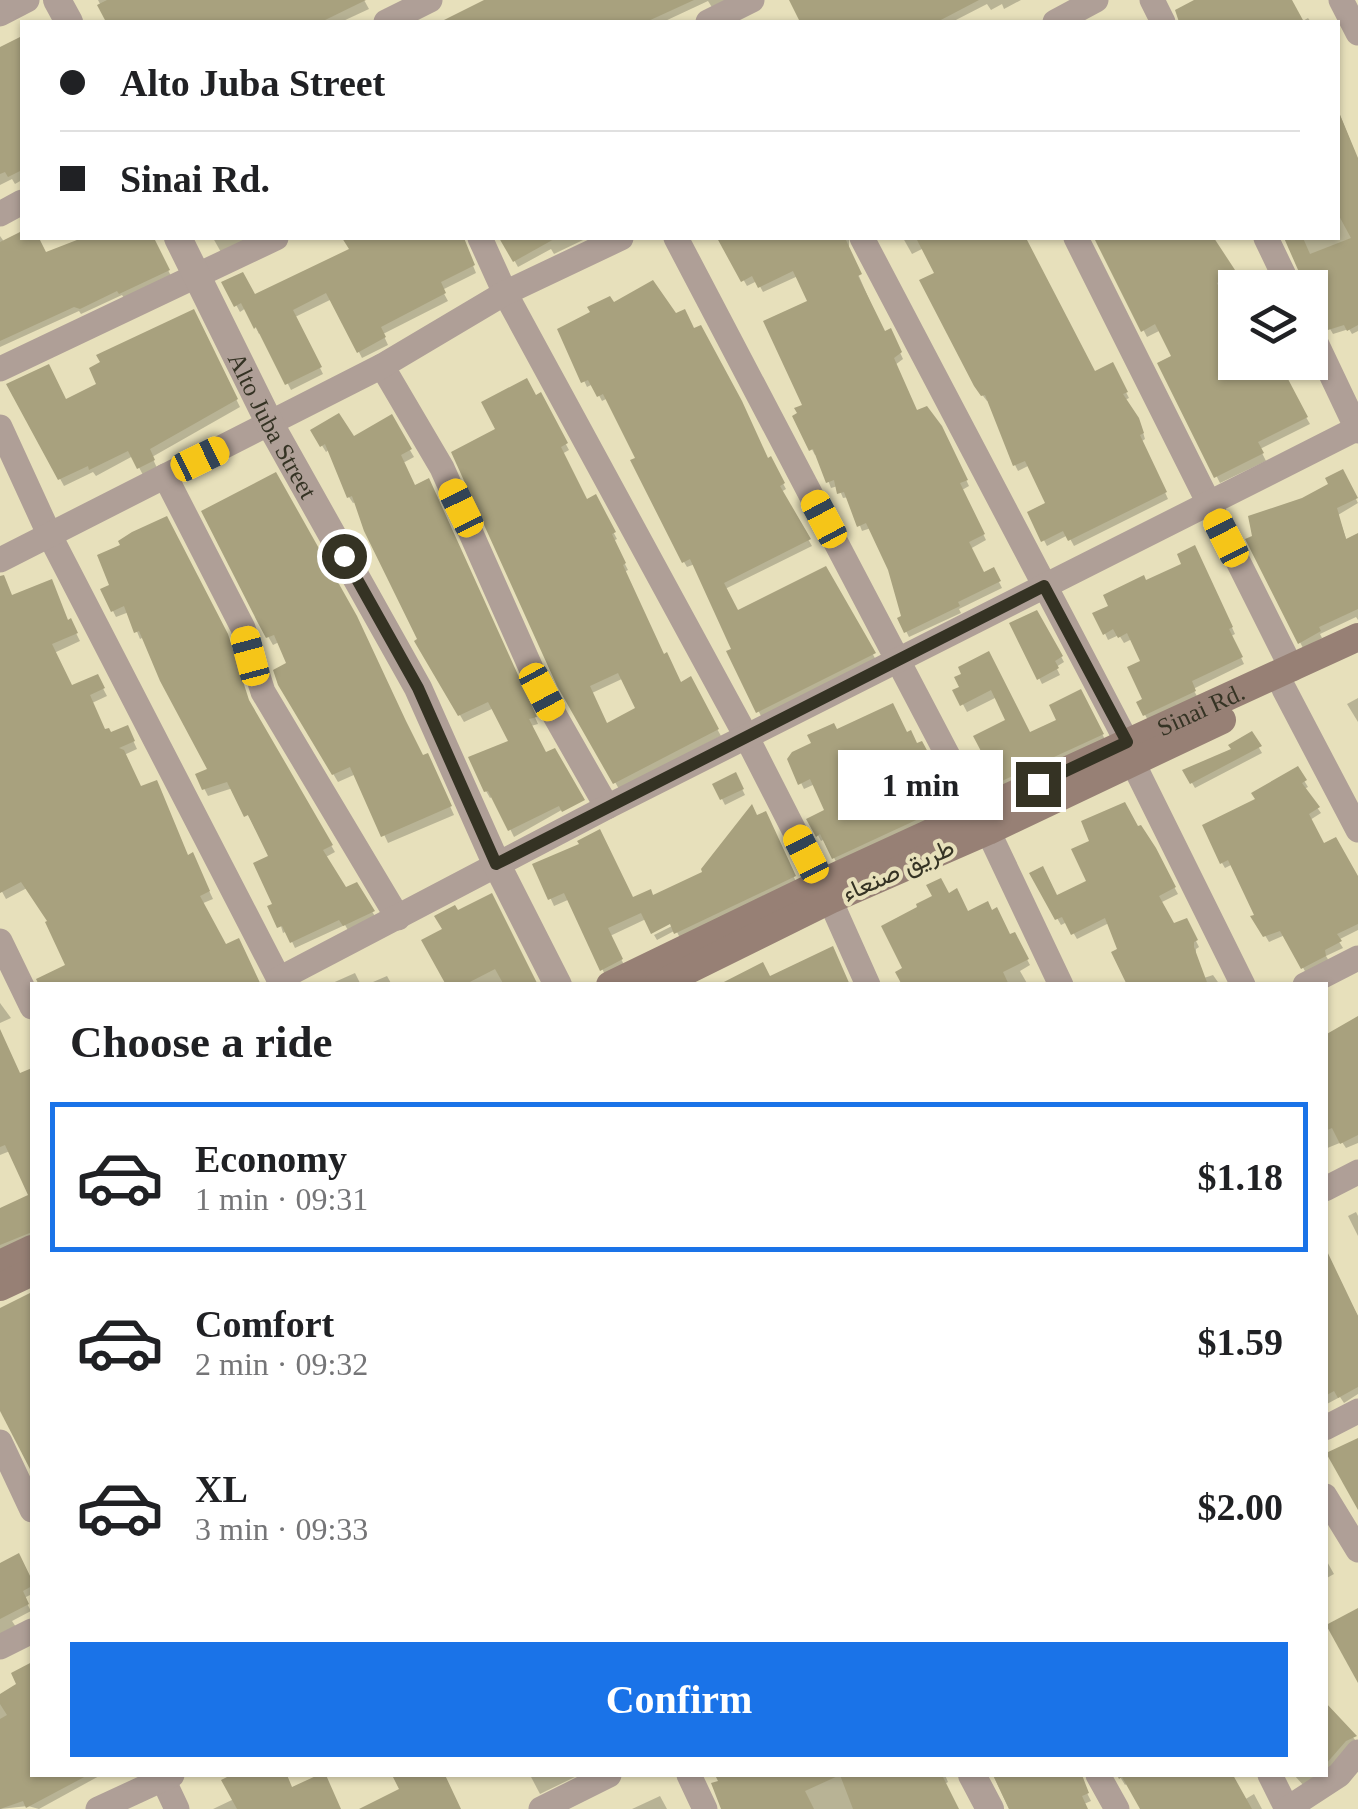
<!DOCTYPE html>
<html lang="en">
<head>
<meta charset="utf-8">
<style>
	:root { --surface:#fff; --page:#f6f6f6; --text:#202124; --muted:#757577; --line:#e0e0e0; --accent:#1a73e8 }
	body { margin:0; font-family:"Times New Roman",Vazirmatn,serif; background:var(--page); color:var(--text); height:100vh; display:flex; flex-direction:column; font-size:38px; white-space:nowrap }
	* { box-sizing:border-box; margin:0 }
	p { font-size:32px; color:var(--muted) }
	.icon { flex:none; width:55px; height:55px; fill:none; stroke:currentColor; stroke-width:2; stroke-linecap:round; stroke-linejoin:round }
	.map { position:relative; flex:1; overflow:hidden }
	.details { position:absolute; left:30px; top:982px; width:1298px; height:795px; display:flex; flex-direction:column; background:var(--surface); border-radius:0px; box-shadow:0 2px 8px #0004 }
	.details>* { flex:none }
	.hud { position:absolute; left:20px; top:20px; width:1320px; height:220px; border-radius:0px; box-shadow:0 2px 8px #0004; display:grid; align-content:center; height:220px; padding:0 40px; background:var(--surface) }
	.tools { position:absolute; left:1218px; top:270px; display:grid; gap:20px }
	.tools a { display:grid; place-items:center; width:110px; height:110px; border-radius:0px; background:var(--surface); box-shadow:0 2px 8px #0004; font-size:50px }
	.end { position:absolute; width:45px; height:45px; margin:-22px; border:12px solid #353324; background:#fff; box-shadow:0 0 0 5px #fff }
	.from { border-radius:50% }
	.bubble { position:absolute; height:70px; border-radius:0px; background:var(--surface); box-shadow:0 2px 8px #0004; font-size:32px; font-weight:700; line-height:70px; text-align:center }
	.car { position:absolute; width:30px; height:60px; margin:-30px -15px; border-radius:12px; box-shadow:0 0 8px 2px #0007; background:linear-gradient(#f5c518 24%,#345 0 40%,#f5c518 0 76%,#345 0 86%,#f5c518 0) }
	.hud b { display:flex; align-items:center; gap:35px; height:95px; font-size:38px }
	.hud b+b { border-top:2px solid var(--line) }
	.hud i { width:25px; height:25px; background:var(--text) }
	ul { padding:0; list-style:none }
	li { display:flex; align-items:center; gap:30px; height:150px; margin:0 20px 15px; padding:0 20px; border:5px solid transparent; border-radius:0px }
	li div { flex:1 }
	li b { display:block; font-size:38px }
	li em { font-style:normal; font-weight:700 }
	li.current { border-color:var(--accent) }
	li>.icon { width:90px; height:90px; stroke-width:1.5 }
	h2 { padding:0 40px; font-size:45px; line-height:120px }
	.button { display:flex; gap:20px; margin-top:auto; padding:20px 40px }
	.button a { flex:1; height:115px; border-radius:0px; background:var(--accent); color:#fff; font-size:40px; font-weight:700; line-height:115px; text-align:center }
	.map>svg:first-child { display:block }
</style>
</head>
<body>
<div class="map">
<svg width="1358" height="1809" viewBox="0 0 1358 1809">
	<rect width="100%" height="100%" fill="#e7e0bb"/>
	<g fill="#0003" fill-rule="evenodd">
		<polygon points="98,0 364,0 369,9 341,22 109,22"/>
		<polygon points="491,0 732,0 713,9 708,1 663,22 444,22"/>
		<polygon points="792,0 1021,0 1004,9 1002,4 991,10 987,4 952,22 803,22"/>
		<polygon points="1201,0 1289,0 1301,22 1308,18 1311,22 1182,22 1178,11"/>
		<polygon points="22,38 22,180 15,184 12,179 0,185 0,48"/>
		<polygon points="1338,110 1358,160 1358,331 1352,334 1349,329 1333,334 1326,322 1314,319 1310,312 1310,288 1286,238 1338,238"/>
		<polygon points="22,234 22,238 36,238 45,255 87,238 94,244 107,238 152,238 171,276 124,298 122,295 81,314 79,311 0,347 0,236 5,243"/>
		<polygon points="213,238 251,238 222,254"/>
		<polygon points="345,238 418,238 423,248 443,238 462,238 476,273 442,290 448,301 383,334 388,345 362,358 332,299 295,317 323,374 291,390 262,332 259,334 246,308 240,312 224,283 254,298 352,250"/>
		<polygon points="502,238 582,238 583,240 554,254 551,249 518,267"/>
		<polygon points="720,238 849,238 849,253 884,334 890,331 903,359 895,365 917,413 945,435 969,486 962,490 986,540 970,549 984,575 993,570 1002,588 959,609 961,613 909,637 900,619 904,618 890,569 871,528 862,531 849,497 843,498 838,486 831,488 818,454 815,455 795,417 805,406 811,302 798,276 763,292 757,281 747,286"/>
		<polygon points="903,238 1023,238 1095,374 1115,371 1129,398 1125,400 1141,426 1145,439 1142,441 1168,499 1074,546 1068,535 1047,546 1030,513 1048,505 1030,465 1018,471 1015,465 989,400 987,401 980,392 937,274 924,248 912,254"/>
		<polygon points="1097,238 1213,238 1237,278 1219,291 1235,322 1235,362 1289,388 1310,424 1260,449 1266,461 1220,483 1160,364 1174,357 1161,330 1147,337"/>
		<polygon points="193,312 240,407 152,457 157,468 143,475 133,456 96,476 93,472 64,486 9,386 66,402 100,385"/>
		<polygon points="560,330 768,461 770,459 786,489 781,492 812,546 725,589 737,613 825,569 876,660 762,718 729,652 734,650 695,564 687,567 684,562 634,461 639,459 608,398 602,401 593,384 587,387"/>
		<path d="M540,396L569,450L562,454L586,502L595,498L617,539L613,541L628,570L624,572L664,656L681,685L690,680L721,736L619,789L559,685L498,430ZM624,678L638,710L606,726L592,693Z"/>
		<polygon points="391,418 414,457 403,463 415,488 432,488 538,724 531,726 546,755 581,799 514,837 494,796 490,798 486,791 511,742 494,708 464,722 417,642 421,640 356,502 353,503 349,497 330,449 326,452 313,431 353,440"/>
		<polygon points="1342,472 1358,503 1338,515 1347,541 1358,536 1358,620 1356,617 1320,634 1322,638 1303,648 1248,540 1303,500 1332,485"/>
		<polygon points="1198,555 1235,634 1231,636 1244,664 1193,689 1198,698 1149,722 1139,704 1146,701 1144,662 1132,639 1124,643 1119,635 1108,640 1096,614"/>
		<polygon points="113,586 251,709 335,852 324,858 345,891 356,885 376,918 349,932 345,925 295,948 287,931 283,933 275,906 271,857 233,788 208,796 198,776 210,770 144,637 140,639 129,612 116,617 113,611"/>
		<polygon points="0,620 68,622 74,629 80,641 54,653 72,688 97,677 107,696 92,703 105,732 131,736 137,749 124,755 141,789 188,858 196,863 213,899 201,904 225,947 260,985 54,985 68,966 50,923 27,888 6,899 0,888"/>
		<polygon points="261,624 431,764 454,815 388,843 356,774 338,782 280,684 290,664 279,642 273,645"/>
		<polygon points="1013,624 1049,634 1064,662 1056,667 1060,675 1042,684"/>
		<polygon points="988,654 1030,736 1060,721 1080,693 1107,743 997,793 989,777 995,773 1009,721 997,697 967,712 956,691"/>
		<polygon points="1358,698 1358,722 1347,704"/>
		<polygon points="836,732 907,735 917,746 921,744 942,784 935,788 937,800 922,806 929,822 837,864 825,839 821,841 810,820 828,812 815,784 804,789 790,760"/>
		<polygon points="1251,734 1262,753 1195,788 1185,771 1234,750"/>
		<polygon points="1297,769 1308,787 1304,789 1321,813 1310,820 1323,846 1358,882 1358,930 1338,940 1343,948 1326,956 1329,961 1306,973 1285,935 1269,942 1254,917 1257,916 1233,864 1225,868 1222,863 1258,801"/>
		<polygon points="735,775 745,795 725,805 715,785"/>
		<polygon points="756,818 769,821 797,884 681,940 676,930 657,940 654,935 682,921 646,919 610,936 625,967 606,977 570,899 554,906 536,866 633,900 653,898 706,873"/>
		<polygon points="1154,850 1178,894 1160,903 1173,926 1186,921 1199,947 1196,949 1196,956 1204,978 1213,975 1220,985 1130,985 1109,923 1077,939 1067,922 1061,925 1032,874 1057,898"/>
		<polygon points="948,896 968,914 1010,937 1014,935 1030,965 1020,971 1028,985 911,985"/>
		<polygon points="425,941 537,985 448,985"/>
		<polygon points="355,973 361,985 328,985"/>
		<polygon points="387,976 392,985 366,985"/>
		<polygon points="0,1003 11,1018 0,1023"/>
		<polygon points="1358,1019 1358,1143 1346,1148 1342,1142 1325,1149 1325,1030 1329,1036"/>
		<polygon points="0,1032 19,1076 29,1072 32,1077 32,1095 29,1096 32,1104 32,1239 0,1253 0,1210 31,1197 10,1151 0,1155"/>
		<polygon points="1356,1212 1358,1216 1358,1236 1348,1216"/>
		<polygon points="1325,1256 1358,1316 1358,1394 1344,1403 1340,1397 1325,1405"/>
		<polygon points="32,1295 32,1468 0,1405 0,1311"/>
		<polygon points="18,1556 32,1584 32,1594 24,1598 31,1611 12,1621 16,1627 0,1636 0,1564"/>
		<polygon points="1325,1558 1334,1574 1325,1579"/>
		<polygon points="32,1665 32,1775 101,1775 39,1809 28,1806 0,1809 0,1697 19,1685 14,1674"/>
		<polygon points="1330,1712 1358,1743 1325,1774 1325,1717"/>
		<polygon points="236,1775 285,1775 292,1790 339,1809 213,1809 234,1799"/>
		<polygon points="530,1775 579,1775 540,1794"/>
		<polygon points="718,1775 945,1775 948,1782 945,1784 957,1809 735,1809"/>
		<polygon points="993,1775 1078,1775 1091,1801 1084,1804 1086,1809 1009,1809"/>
		<polygon points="1119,1775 1230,1775 1244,1800 1254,1794 1262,1809 1143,1809 1128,1783 1125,1785"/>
		<polygon points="1294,1775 1323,1775 1305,1787"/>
		<polygon points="660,1796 667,1809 632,1809"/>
	</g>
	<g fill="#a8a17e" fill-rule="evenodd">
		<polygon points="107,0 366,0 321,22 106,22 97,5"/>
		<polygon points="484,0 694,0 646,22 440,22"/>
		<polygon points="789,0 979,0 937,22 800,22"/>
		<polygon points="1194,0 1292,0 1304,22 1179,22 1175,10"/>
		<polygon points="22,36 22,170 8,177 5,172 0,174 0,47"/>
		<polygon points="1338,110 1358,158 1358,325 1347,331 1344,325 1328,330 1320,317 1312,314 1310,288 1306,288 1284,238 1303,238 1310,254 1351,238 1338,214"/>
		<polygon points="22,231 22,238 39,238 46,252 82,238 154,238 170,270 119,294 117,291 80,309 74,307 0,341 0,242"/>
		<polygon points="342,238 464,238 475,265 441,282 446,293 381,327 386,337 357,353 326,293 293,310 322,367 285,385 256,327 254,329 241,303 234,307 221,282 243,272 255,294 349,249"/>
		<polygon points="499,238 556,238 513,262"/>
		<polygon points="717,238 845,238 862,274 858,276 885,331 891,328 902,352 894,358 917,410 927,406 942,426 968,480 960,483 985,534 969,542 984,572 994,567 1001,581 958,602 960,606 904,633 897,618 901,616 888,570 866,523 857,527 844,492 837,494 834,480 826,483 813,449 809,451 792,416 797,413 794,408 802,405 763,321 807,301 793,271 758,288 752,276 741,282"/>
		<polygon points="916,238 1026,238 1095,371 1113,362 1128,392 1123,394 1139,418 1144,433 1140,435 1167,492 1068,541 1063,531 1041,542 1027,512 1045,503 1025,461 1013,466 985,395 981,396 974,386 919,280 934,273"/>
		<polygon points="1094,238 1214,238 1235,270 1217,283 1235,318 1235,362 1279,362 1308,417 1258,442 1264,453 1214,478 1157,363 1171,356 1155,324 1141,332"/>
		<polygon points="653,280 676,313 685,309 694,328 701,325 742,401 768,458 771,456 785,483 780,486 811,539 724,583 738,610 826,566 876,653 756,713 726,651 731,649 690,559 682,563 630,460 635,458 603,394 597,397 588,380 581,383 557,329 590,312 587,307 610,296 614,302"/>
		<polygon points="194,309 238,399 150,449 155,460 137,469 128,451 89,470 88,466 58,480 6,384 49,364 66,399 96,384 89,368 100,362 96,355"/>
		<path d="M527,378L536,395L541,392L568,443L561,447L587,499L596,494L607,515L616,532L612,534L626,563L623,565L664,654L667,652L681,682L691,676L719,729L613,784L557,686L451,452L495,429L481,402ZM618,673L635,708L607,723L590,686Z"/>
		<polygon points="339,413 354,436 392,414 412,449 401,455 415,485 429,478 537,717 529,719 546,752 555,748 585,800 562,812 559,806 508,831 488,791 484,792 468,757 508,741 488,702 458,716 414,641 417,639 364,531 352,496 347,498 325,444 320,447 310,430"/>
		<polygon points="1343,469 1358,498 1337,508 1346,539 1358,533 1358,609 1319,627 1321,631 1298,644 1245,539 1252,536 1248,516 1302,498 1328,484 1325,478"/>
		<polygon points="276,472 357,616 406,721 423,755 428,753 452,806 381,837 350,767 332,775 278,685 273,670 286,663 274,635 266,638 259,625 201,511"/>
		<polygon points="167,516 228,634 249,700 333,845 323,850 346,887 357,882 375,911 343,926 339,920 290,943 282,926 277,928 267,906 272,904 253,863 268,856 248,815 244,817 227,782 202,790 195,774 207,769 160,681 139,631 134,633 124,606 111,612 100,589 109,585 97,555 120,545 118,541 132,532"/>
		<polygon points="1195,545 1233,627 1229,629 1243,657 1192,681 1196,691 1143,716 1136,702 1142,699 1127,667 1140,661 1127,633 1118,638 1113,629 1103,635 1092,613 1108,606 1103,595 1144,575 1146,580 1181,564 1177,554"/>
		<polygon points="4,575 12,595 52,579 68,620 71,618 78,633 52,644 72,685 98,674 105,688 90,695 105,729 109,728 111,732 128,725 135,741 119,748 124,750 141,786 157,780 188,855 193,852 210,891 200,896 226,944 239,938 261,985 39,985 36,979 65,965 45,922 47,921 21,882 0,893 0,576"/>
		<polygon points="1037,610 1063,656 1055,661 1059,668 1037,680 1009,623"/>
		<polygon points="989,651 1030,732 1056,720 1049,705 1081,689 1104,734 991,786 985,775 992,772 973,736 1005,720 991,690 960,706 952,690 959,687 954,677 961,674 958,667"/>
		<polygon points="893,703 907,732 911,730 917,743 922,741 929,754 925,756 933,762 940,776 933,781 936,794 921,800 927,815 832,859 820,834 816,837 806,819 824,810 810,779 798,785 787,759 792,752 811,743 807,735 834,723 837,729"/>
		<polygon points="1252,731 1262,746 1190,784 1182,770 1231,749 1228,745"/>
		<polygon points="1298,766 1307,780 1302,783 1320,807 1309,814 1324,843 1336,837 1358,876 1358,924 1337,934 1342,941 1325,950 1326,956 1301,969 1280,931 1263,937 1250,916 1254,915 1228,860 1220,864 1202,825 1255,799 1251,793"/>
		<polygon points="736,772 744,789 720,800 712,784"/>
		<polygon points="1125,802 1138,826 1141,825 1156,848 1176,887 1159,896 1174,923 1187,918 1198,940 1194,942 1194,947 1208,985 1127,985 1111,952 1117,949 1105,918 1071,935 1062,917 1055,920 1029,873 1043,866 1057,895 1086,881 1071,849 1089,841 1081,821"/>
		<polygon points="752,804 757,815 766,811 796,876 674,934 670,924 651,934 641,913 608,928 623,959 600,971 564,893 548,900 532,864 579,844 577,841 600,829 633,897 651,889 653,895 702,872 701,869"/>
		<polygon points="941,878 949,893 957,888 968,911 988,901 992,910 997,907 1010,934 1015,932 1029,959 1003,972 1009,985 902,985 895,972 902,968 881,926 917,907 916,904 932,896 926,885"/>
		<polygon points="492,893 538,985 504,985 495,969 464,985 446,985 421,940 442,929 434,916 455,905 458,910"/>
		<polygon points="833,946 850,985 718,985 763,962 770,976"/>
		<polygon points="1358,1016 1358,1135 1340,1144 1332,1128 1325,1131 1325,1035"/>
		<polygon points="0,1029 20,1073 32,1068 32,1232 0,1245 0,1208 28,1195 5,1145 0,1147"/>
		<polygon points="1325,1247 1358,1316 1358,1387 1338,1398 1334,1391 1325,1396"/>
		<polygon points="32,1292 32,1473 0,1411 0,1308"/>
		<polygon points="1358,1438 1358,1510 1326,1453"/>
		<polygon points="19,1553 32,1580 32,1586 23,1591 29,1604 0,1619 0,1563"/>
		<polygon points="1358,1608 1358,1683 1326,1625"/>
		<polygon points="32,1662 32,1775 88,1775 26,1808 23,1801 0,1809 0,1719 7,1715 0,1704 0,1694 16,1684 11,1673"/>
		<polygon points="1325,1702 1357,1736 1346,1741 1325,1765"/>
		<polygon points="231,1775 287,1775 292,1787 318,1775 326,1775 341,1809 237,1809 221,1780"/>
		<polygon points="392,1775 445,1775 461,1809 359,1809 399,1789"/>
		<polygon points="715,1775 942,1775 959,1809 853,1809 840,1775 805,1791 814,1809 721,1809 711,1783 718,1781"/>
		<polygon points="993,1775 1082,1775 1089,1793 1082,1796 1088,1809 1009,1809"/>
		<polygon points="1117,1775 1233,1775 1252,1809 1140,1809 1122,1777 1119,1779"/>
	</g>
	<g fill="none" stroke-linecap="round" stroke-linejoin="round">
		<g stroke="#af9f97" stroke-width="25">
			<polyline points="1152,0 1163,22"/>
			<polyline points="1341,0 1358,33"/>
			<polyline points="0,14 27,0"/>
			<polyline points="386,22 430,0"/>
			<polyline points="708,22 752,0"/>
			<polyline points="1055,22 1096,0"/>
			<polyline points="0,214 22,202"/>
			<polyline points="480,238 505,293 746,736 821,883"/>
			<polyline points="676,238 978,813"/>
			<polyline points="862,238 1127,742"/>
			<polyline points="1076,238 1292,669"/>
			<polyline points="1266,238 1290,288"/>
			<polyline points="1310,330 1358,431"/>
			<polyline points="382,366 442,468 542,693 607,807"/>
			<polyline points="0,369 276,238"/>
			<polyline points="0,427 50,536 282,985"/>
			<polyline points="165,476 243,628 263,692 398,918"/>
			<polyline points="0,560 382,366 505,293 621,238"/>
			<polyline points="1284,689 1358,830"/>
			<polyline points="1133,763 1243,985"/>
			<polyline points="988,831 1061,985"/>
			<polyline points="830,900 868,985"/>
			<polyline points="0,941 32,1007"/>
			<polyline points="279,979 607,807 1358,428"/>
			<polyline points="1305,985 1358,958"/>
			<polyline points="1325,1189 1358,1172"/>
			<polyline points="1325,1428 1358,1411"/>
			<polyline points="0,1442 32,1510"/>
			<polyline points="1325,1496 1358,1550"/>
			<polyline points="0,1647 32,1631"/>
			<polyline points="161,1775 177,1809"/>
			<polyline points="689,1775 705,1809"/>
			<polyline points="1098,1775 1117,1809"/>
			<polyline points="1270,1775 1287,1809"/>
			<polyline points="98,1809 172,1775"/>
			<polyline points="541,1809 609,1775"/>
			<polyline points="1287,1809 1339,1775 1358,1752"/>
		</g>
		<g stroke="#af9f97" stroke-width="28">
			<polyline points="57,0 69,22"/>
			<path id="s1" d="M178,238L270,424L418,688L496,863L558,985"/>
			<polyline points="972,1775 990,1809"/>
		</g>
		<g stroke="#978075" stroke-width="28">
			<path id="s2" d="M610,985L821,883L1358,637"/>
			<polyline points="658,985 830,900 988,831 1222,720"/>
			<polyline points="0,1264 32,1249"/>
			<polyline points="0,1287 32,1272"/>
		</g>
	</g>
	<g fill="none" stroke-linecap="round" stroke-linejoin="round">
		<polyline stroke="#353324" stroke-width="12" points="344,556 418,688 496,864 1044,586 1127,742 1038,784"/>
	</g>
	<g text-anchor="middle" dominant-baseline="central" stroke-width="8" stroke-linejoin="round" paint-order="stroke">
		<g font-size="25" fill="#353324" stroke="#e7e0bb">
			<text stroke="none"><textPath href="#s1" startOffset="210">Alto Juba Street</textPath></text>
			<text stroke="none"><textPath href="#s2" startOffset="652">Sinai Rd.</textPath></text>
			<text transform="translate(898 870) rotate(-24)">طريق صنعاء</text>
		</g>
	</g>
</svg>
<div class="tools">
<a><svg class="icon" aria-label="layers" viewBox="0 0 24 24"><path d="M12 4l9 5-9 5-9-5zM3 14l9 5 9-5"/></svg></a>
</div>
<i class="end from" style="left:344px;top:556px"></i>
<i class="end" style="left:1038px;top:784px"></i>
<div class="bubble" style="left:838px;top:750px;width:165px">1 min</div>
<i class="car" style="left:200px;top:459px;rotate:64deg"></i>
<i class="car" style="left:461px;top:508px;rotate:334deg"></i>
<i class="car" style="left:824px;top:519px;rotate:332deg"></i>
<i class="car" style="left:1226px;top:538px;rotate:333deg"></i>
<i class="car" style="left:250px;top:656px;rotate:345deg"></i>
<i class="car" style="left:542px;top:692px;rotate:152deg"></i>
<i class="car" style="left:806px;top:854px;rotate:333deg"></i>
<div class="hud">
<b><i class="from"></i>Alto Juba Street</b>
<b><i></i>Sinai Rd.</b>
</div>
<section class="details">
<h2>Choose a ride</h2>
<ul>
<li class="current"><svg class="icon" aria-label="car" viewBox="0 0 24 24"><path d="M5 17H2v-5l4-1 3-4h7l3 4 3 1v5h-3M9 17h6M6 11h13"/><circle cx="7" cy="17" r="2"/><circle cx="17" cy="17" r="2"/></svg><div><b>Economy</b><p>1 min · 09:31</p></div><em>$1.18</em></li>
<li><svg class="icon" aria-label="car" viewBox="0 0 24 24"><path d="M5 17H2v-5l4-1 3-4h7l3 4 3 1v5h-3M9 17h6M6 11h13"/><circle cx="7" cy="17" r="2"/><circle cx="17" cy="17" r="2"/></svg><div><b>Comfort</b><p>2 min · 09:32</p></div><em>$1.59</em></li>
<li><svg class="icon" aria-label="car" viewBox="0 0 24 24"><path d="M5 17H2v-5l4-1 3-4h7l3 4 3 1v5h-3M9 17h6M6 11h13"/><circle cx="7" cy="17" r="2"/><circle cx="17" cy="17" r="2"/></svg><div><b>XL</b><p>3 min · 09:33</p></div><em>$2.00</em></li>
</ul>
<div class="button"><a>Confirm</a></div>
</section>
</div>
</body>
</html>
